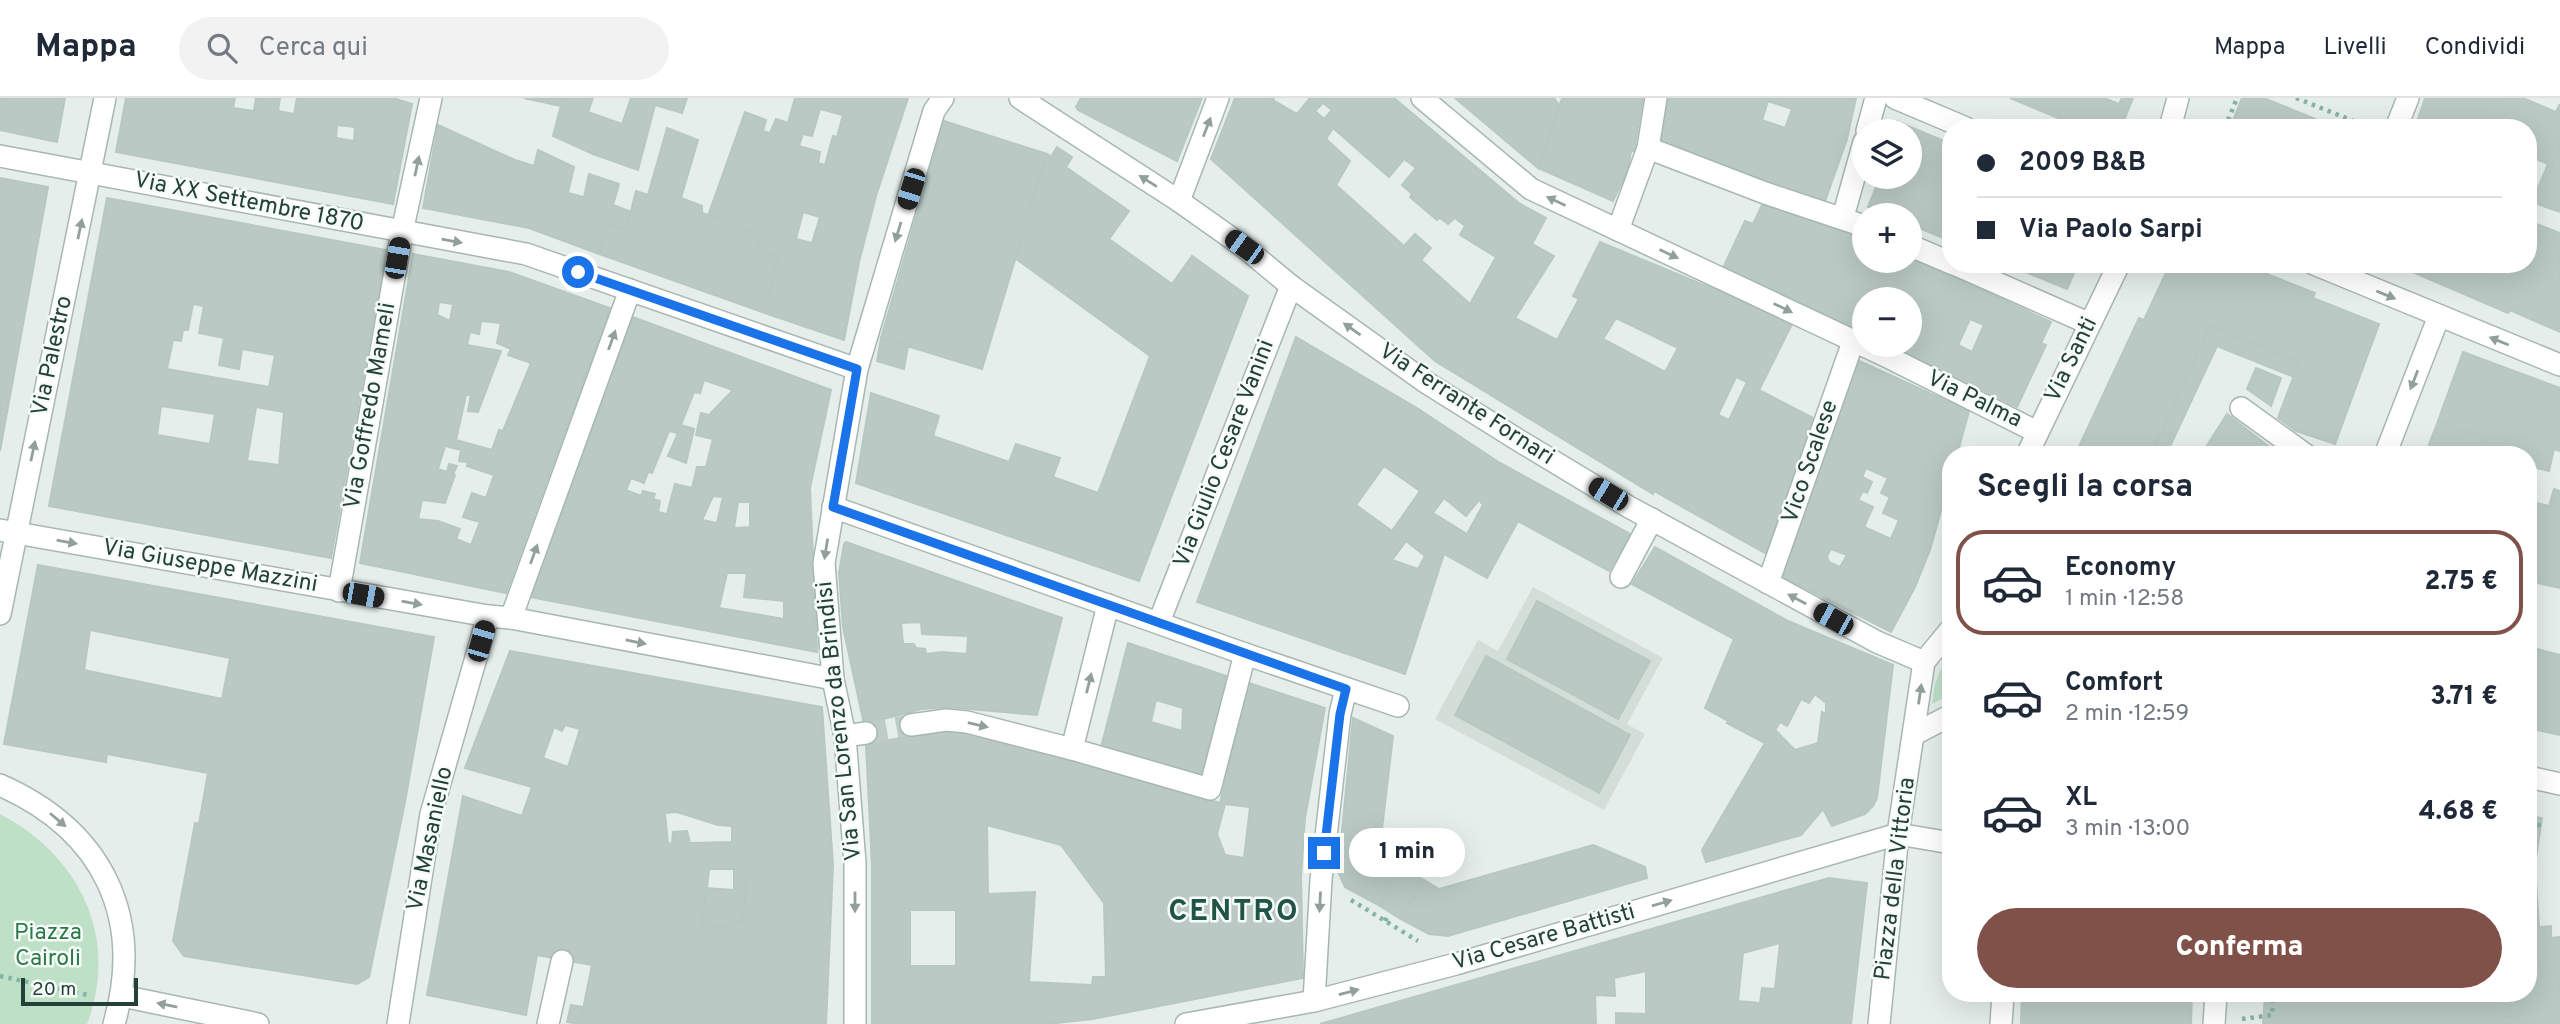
<!DOCTYPE html>
<html lang="it">
<head>
<meta charset="utf-8">
<style>
	:root { --surface:#fff; --page:#f2f2f3; --text:#1f2937; --muted:#747a83; --line:#e0e1e3; --accent:#7f5148 }
	body { margin:0; font-family:Overpass,sans-serif; background:var(--page); color:var(--text); height:100vh; display:flex; flex-direction:column; font-size:26px; white-space:nowrap }
	* { box-sizing:border-box; margin:0 }
	p { font-size:23px; color:var(--muted) }
	.icon { flex:none; width:38px; height:38px; fill:none; stroke:currentColor; stroke-width:2; stroke-linecap:round; stroke-linejoin:round }
	.map { position:relative; flex:1; overflow:hidden }
	.drawer { position:absolute; left:1942px; top:348px; width:595px; height:556px; display:flex; flex-direction:column; background:var(--surface); border-radius:28px; box-shadow:0 7px 28px #0002 }
	.drawer>* { flex:none }
	.hud { position:absolute; left:1942px; top:21px; width:595px; height:154px; border-radius:28px; box-shadow:0 7px 28px #0002; display:grid; align-content:center; height:154px; padding:0 35px; background:var(--surface) }
	.tools { position:absolute; left:1852px; top:21px; display:grid; gap:14px }
	.tools a { display:grid; place-items:center; width:70px; height:70px; border-radius:50%; background:var(--surface); box-shadow:0 7px 28px #0002; font-size:35px }
	.scale { position:absolute; left:21px; bottom:18px; width:117px; box-sizing:border-box; padding-left:7px; border:4px solid #234139; border-top:0; font-size:19px; line-height:24px; white-space:nowrap; color:#234139; -webkit-text-stroke:5px #f6fbf8; paint-order:stroke }
	.end { position:absolute; width:32px; height:32px; margin:-16px; border:9px solid #1a73e8; background:#fff; box-shadow:0 0 0 4px #fff }
	.from { border-radius:50% }
	.bubble { position:absolute; height:49px; border-radius:24px; background:var(--surface); box-shadow:0 7px 28px #0002; font-size:23px; font-weight:800; line-height:49px; text-align:center }
	.car { position:absolute; width:21px; height:42px; margin:-21px -10px; border-radius:9px; box-shadow:0 0 5px 2px #0007; background:linear-gradient(#222 24%,#8ab4d8 0 40%,#222 0 76%,#8ab4d8 0 86%,#222 0) }
	.hud b { display:flex; align-items:center; gap:24px; height:66px; font-size:26px }
	.hud b+b { border-top:2px solid var(--line) }
	.hud i { width:18px; height:18px; background:var(--text) }
	ul { padding:0; list-style:none }
	li { display:flex; align-items:center; gap:21px; height:105px; margin:0 14px 10px; padding:0 21px; border:4px solid transparent; border-radius:28px }
	li div { flex:1 }
	li b { display:block; font-size:26px }
	li em { font-style:normal; font-weight:800 }
	li.active { border-color:var(--accent) }
	li>.icon { width:63px; height:63px; stroke-width:1.5 }
	h2 { padding:0 35px; font-size:32px; line-height:84px }
	.primary-button { display:flex; gap:14px; margin-top:auto; padding:14px 35px }
	.primary-button a { flex:1; height:80px; border-radius:42px; background:var(--accent); color:#fff; font-size:28px; font-weight:800; line-height:80px; text-align:center }
	header { display:flex; align-items:center; gap:42px; box-sizing:border-box; height:98px; padding:0 35px; background:var(--surface); border-bottom:2px solid var(--line) }
	header strong { font-size:33px }
	nav { display:flex; gap:38px; margin-inline-start:auto; font-size:24px }
	.search { width:490px; height:63px; background:var(--page); display:flex; align-items:center; gap:18px; box-sizing:border-box; padding:0 24px; border-radius:38px; color:var(--muted); font-size:26px }
	.map>svg:first-child { display:block }
</style>
</head>
<body>
<header>
<strong>Mappa</strong>
<div class="search"><svg class="icon" aria-label="search" viewBox="0 0 24 24"><circle cx="10" cy="10" r="6"/><path d="M15 15l6 6"/></svg>Cerca qui</div>
<nav><a>Mappa</a><a>Livelli</a><a>Condividi</a></nav>
</header>
<div class="map">
<svg width="2560" height="926" viewBox="0 0 2560 926">
	<rect width="100%" height="100%" fill="#e5eeea"/>
	<polygon fill="#d3ded9" points="1533,489 1663,560 1627,626 1645,636 1604,712 1435,621 1478,542 1498,553"/>
	<g fill="#bee0c7">
		<polygon points="1951,565 1951,596 1932,606 1935,586 1942,568"/>
		<path d="M0,716C79,757 120,839 87,926H0Z"/>
	</g>
	<g fill="#bac9c3" stroke="#b7c8c1" stroke-width="2" fill-rule="evenodd">
		<polygon points="0,0 65,0 57,44 0,32"/>
		<path d="M126,0H235L233,10L254,13L256,0H280L278,13L294,16L297,0H393L412,6L393,106L116,54ZM337,27L355,29L354,43L336,40Z"/>
		<polygon points="524,0 563,0 561,8"/>
		<polygon points="563,0 593,0 588,14 622,26 631,0 687,0 682,15 655,7 638,72 593,56 553,38"/>
		<path d="M795,0H908L876,98L859,164L844,242L765,215L778,159L756,152L761,137L708,118L745,14L766,22L763,33L770,35L776,21L788,25ZM820,11L843,17L837,39L833,38L825,67L818,65L820,54L799,48L803,36L812,38ZM803,114L820,119L812,145L796,141Z"/>
		<polygon points="1081,0 1202,0 1177,63 1078,12 1076,9"/>
		<path d="M1235,0H1274L1273,2L1297,16L1310,0H1394L1520,106L1546,120L1532,146L1554,158L1515,220L1557,242L1579,201L1573,198L1600,144L1793,224L1759,292L1819,323L1765,455L1654,393L1653,396L1435,263L1211,61ZM1323,5L1332,12L1324,21L1315,13ZM1333,30L1389,79L1404,61L1416,70L1402,87L1412,96L1410,99L1437,122L1440,120L1448,126L1455,120L1465,128L1460,137L1496,159L1470,206L1421,162L1431,150L1415,136L1404,148L1336,87L1350,63L1326,41ZM1616,220L1678,250L1665,274L1603,241ZM1736,279L1747,284L1729,322L1718,317Z"/>
		<polygon points="1455,0 1554,0 1560,9 1538,70"/>
		<polygon points="1562,0 1643,0 1634,53 1631,53 1629,65 1631,65 1613,103 1538,70"/>
		<path d="M1666,0H1856L1847,41L1823,109L1657,44ZM1768,3L1792,11L1785,30L1762,22Z"/>
		<polygon points="2010,0 2104,0 2119,6 2122,0 2133,0 2121,30 2082,30"/>
		<polygon points="2242,0 2264,0 2337,30 2230,30"/>
		<polygon points="2425,0 2523,0 2556,14 2560,6 2560,114 2532,104 2548,66 2529,58 2529,30 2415,30"/>
		<polygon points="944,23 1047,56 982,271 881,240"/>
		<polygon points="1896,23 1951,46 1951,143 1909,126 1909,117 1888,117 1868,109 1880,79 1909,79 1909,33 1892,33"/>
		<polygon points="438,27 515,62 534,68 538,52 574,69 568,95 584,99 589,76 619,86 613,107 632,114 626,132 609,127 599,156 529,130 423,110"/>
		<polygon points="667,30 698,42 681,100 702,108 702,115 761,137 756,152 778,159 765,215 599,156 609,127 626,132 636,93 648,97"/>
		<polygon points="1057,49 1072,59 1066,69 1051,59"/>
		<polygon points="1047,56 1129,113 1109,141 1172,186 1192,158 1248,198 1139,483 856,385 871,295 939,318 933,338 1009,364 1016,346 1060,360 1053,379 1098,395 1150,258 1015,160"/>
		<polygon points="0,80 48,89 0,353"/>
		<path d="M107,100L386,152L331,460L49,408ZM193,206L204,208L199,235L224,240L219,267L239,271L242,251L275,257L269,289L167,271L173,242L181,243L183,232H188ZM161,308L215,316L210,346L157,337ZM256,309L284,314L279,367L247,363Z"/>
		<polygon points="1764,103 1864,141 1864,163 1906,163 1896,184 1888,181 1880,200 1875,198 1874,201 1864,201 1864,226 1860,234 1723,170 1745,123 1753,126"/>
		<polygon points="2529,123 2560,135 2560,234 2510,212 2508,215 2394,166 2529,166"/>
		<path d="M413,156L509,174L610,210L506,495L360,465ZM439,204L453,206L450,223L437,217ZM481,223L501,225L497,245L511,251L508,257L531,265L503,333L499,332L492,352L456,342L466,297H471L468,313L478,314L501,253L467,247L470,234L479,236ZM445,348L461,352L459,363L468,364L467,368L494,377L486,400L472,395L463,419L480,424L471,447L456,441L460,431L438,423L418,421L422,402L445,405L455,377L453,376L457,368L449,366L447,374L438,371Z"/>
		<path d="M1909,159L2051,224L2041,245L2046,247L2017,309L1981,291L1979,294L1928,271L1930,267L1887,247H1909V201H1874L1875,198L1880,200L1888,181L1896,184L1906,163H1909ZM1970,221L1984,227L1972,254L1958,247Z"/>
		<polygon points="2006,166 2078,166 2067,191"/>
		<polygon points="2170,166 2227,166 2244,173 2247,168 2315,195 2313,200 2379,226 2335,346 2296,333 2278,320 2299,264 2210,228 2151,357 2075,357 2139,220 2144,222"/>
		<path d="M630,218L831,292L810,390L817,554L530,499ZM704,282L733,292L709,317L701,315L696,337L713,341L706,369H697L692,390L675,386L667,416L658,414L660,403L653,401L655,396L643,393L641,398L626,392L631,380L644,385L648,374L652,375L669,333L678,335L668,358L686,365L694,331L681,327L694,294L700,295ZM713,398L723,399L717,425L702,422ZM738,404H750V429L734,430ZM727,475H747L744,499L784,503V521L719,510Z"/>
		<polygon points="2210,228 2299,264 2294,279 2217,248 2166,357 2151,357"/>
		<path d="M1296,239L1417,310L1500,365L1630,436L1609,473L1518,423L1487,480L1444,456L1405,576L1197,504ZM1384,368L1420,393L1392,433L1356,407ZM1444,400L1466,418L1479,402L1483,407L1467,436L1433,415ZM1406,443L1425,458L1418,471L1392,462Z"/>
		<polygon points="881,240 908,248 904,271 877,263"/>
		<polygon points="2463,254 2560,290 2560,353 2554,351 2549,373 2529,368 2529,357 2486,357 2479,355 2484,339 2438,323"/>
		<path d="M1857,262L1969,313L1957,357H1951V377L1930,452L1915,489L1891,534L1783,479L1837,314ZM1866,370L1888,380L1881,395L1890,399L1883,415L1899,422L1891,441L1864,429L1873,409L1858,402L1863,393L1867,395L1872,384L1862,379ZM1831,451L1847,457L1840,469L1829,464L1827,458Z"/>
		<polygon points="2256,270 2281,280 2271,308 2247,291"/>
		<polygon points="2227,316 2280,357 2201,357"/>
		<polygon points="2438,323 2484,339 2479,355 2486,357 2425,357"/>
		<polygon points="2554,391 2560,393 2560,490 2529,483 2529,403 2549,408"/>
		<path d="M846,444L1062,520L1037,617L946,609L922,611L864,626L843,529L839,475L844,446ZM921,524L922,536L968,538L967,556L942,554L926,556L925,551L916,550L914,546H903L901,525Z"/>
		<path d="M1655,449L1788,523L1893,567L1877,700L1873,708L1865,716L1832,728L1823,711L1801,737L1706,764L1702,752L1765,645L1727,625L1728,623L1705,610L1734,541L1632,486ZM1815,596L1826,605V616L1822,614L1818,645L1795,652L1775,632L1780,624L1787,628L1801,601L1809,605Z"/>
		<path d="M38,467L434,539L405,704L369,879L357,886L184,858L173,843L195,725L199,726L208,675L107,656L106,664L4,646ZM90,532L230,560L222,601L84,572Z"/>
		<polygon points="1537,503 1650,563 1618,621 1507,561"/>
		<path d="M1128,545L1226,578L1204,681L1100,653ZM1156,602L1183,610L1182,633L1151,624Z"/>
		<polygon points="2529,549 2560,557 2560,637 2529,630"/>
		<path d="M510,553L822,609L833,767L826,926H580L592,867L537,857L526,917L427,897L463,698L522,718L532,689L465,670ZM565,627L580,631L568,669L543,660L554,629L562,633ZM677,714L718,727L732,728V744L690,745L687,733L673,734L672,745L668,746L665,715ZM709,771H747L743,824L731,822L730,829L703,827Z"/>
		<polygon points="1486,558 1630,637 1599,695 1455,617"/>
		<path d="M1249,585L1325,610L1305,720L1301,779L1303,880L1093,921L1047,926H872V768L866,647L924,635L951,632L998,641L1031,652L1220,705ZM1225,706L1250,709L1244,760L1225,757L1217,736ZM987,727L1061,747L1104,805L1106,879H1093L1092,887L1029,884L1035,794L988,796ZM910,812H956V868H910Z"/>
		<polygon points="1353,620 1393,638 1379,756 1401,769 1380,808 1345,789 1338,774"/>
		<polygon points="2529,718 2542,720 2535,767 2539,829 2551,828 2551,840 2560,839 2560,926 2263,926 2265,896 2529,896"/>
		<polygon points="1593,747 1645,769 1647,780 1448,838 1429,836 1401,821 1424,782 1439,791"/>
		<polygon points="1401,769 1424,782 1401,821 1380,808"/>
		<polygon points="734,771 747,771 743,824 731,822 730,829 703,827 706,790 734,792"/>
		<path d="M1829,780L1867,785L1851,926H1616V915L1646,916V873L1614,880L1615,898L1595,897L1596,926H1320ZM1780,845L1775,891L1762,890L1760,905L1738,903L1743,855Z"/>
		<polygon points="2022,896 2192,896 2191,926 2021,926"/>
		<polygon points="571,907 584,909 580,926 567,924"/>
	</g>
	<g fill="none" stroke-linecap="round" stroke-linejoin="round">
		<polyline stroke="#becbc7" stroke-width="21" stroke-dasharray="21 10" stroke-linecap="butt" points="866,635 911,627"/>
		<defs>
			<g id="minor">
				<polyline points="1020,0 1179,103 1244,149 1291,188 1424,283 1523,345 1629,409 1877,544 1924,564"/>
				<polyline points="1422,0 1531,91 1890,260 2037,334"/>
				<polyline points="1895,0 1966,30"/>
				<polyline points="2170,30 2178,0"/>
				<polyline points="2396,30 2408,0"/>
				<polyline points="1867,33 1876,0"/>
				<polyline points="1648,50 1765,95 1864,128"/>
				<polyline points="0,58 526,156 857,271"/>
				<polyline points="1179,103 1218,0"/>
				<polyline points="1843,119 1864,44"/>
				<polyline points="1618,132 1648,50 1656,0"/>
				<polyline points="1909,147 1951,165"/>
				<polyline points="1954,166 2090,226"/>
				<polyline points="2314,166 2560,267"/>
				<polyline points="2241,310 2306,357"/>
				<polyline points="2027,357 2119,166"/>
				<polyline points="2385,357 2439,218"/>
				<polyline points="833,409 1245,556 1398,608"/>
				<polyline points="0,432 488,518 511,520 833,581"/>
				<polyline points="1621,479 1652,421"/>
				<polyline points="1768,485 1853,244"/>
				<polyline points="339,493 402,134 431,0"/>
				<polyline points="0,516 105,0"/>
				<polyline points="511,520 630,192"/>
				<polyline points="1159,524 1291,188"/>
				<polyline points="911,627 946,622 967,624 1072,651 1210,691 1245,556"/>
				<polyline points="1915,636 1951,617"/>
				<polyline points="845,638 866,635"/>
				<polyline points="1072,651 1108,507"/>
				<polyline points="2529,679 2560,686"/>
				<path d="M0,687C102,732 145,818 114,926"/>
				<polyline points="122,898 258,926"/>
				<polyline points="1314,903 1321,782 1340,616 1346,591"/>
				<polyline points="398,926 431,716 488,518"/>
				<polyline points="548,926 562,863"/>
				<polyline points="855,926 855,765 845,638 833,581 824,465 857,271 934,13 943,0"/>
				<polyline points="1186,926 1314,903 1456,866 1898,736 1951,745"/>
				<polyline points="1879,926 1898,736 1924,564 1951,531"/>
				<polyline points="2001,926 2003,896"/>
				<polyline points="2214,926 2216,896"/>
			</g>
		</defs>
		<use href="#minor" stroke="#a7b7b1" stroke-width="24"/>
		<g stroke="#85b3a4" stroke-width="4.5" stroke-dasharray="3.5 5" stroke-linecap="butt">
			<polyline points="2296,0 2366,28"/>
			<polyline points="2225,30 2237,0"/>
			<polyline points="2529,725 2543,728"/>
			<polyline points="1351,802 1418,843"/>
			<polyline points="1385,823 1389,816"/>
			<polyline points="0,878 88,897"/>
			<polyline points="2242,921 2272,917 2273,896"/>
		</g>
		<use href="#minor" stroke="#fff" stroke-width="21"/>
	</g>
	<defs><path id="oneway-solid" d="M-6-.8H1V-3.2L6.5 0L1 3.2V.8H-6Z" transform="scale(1.75)"/></defs>
	<g fill="#91a09c">
		<use href="#oneway-solid" transform="translate(1207 29) rotate(-69)"/>
		<use href="#oneway-solid" transform="translate(417 68) rotate(-78)"/>
		<use href="#oneway-solid" transform="translate(1148 83) rotate(-148)"/>
		<use href="#oneway-solid" transform="translate(1556 103) rotate(-155)"/>
		<use href="#oneway-solid" transform="translate(80 131) rotate(-78)"/>
		<use href="#oneway-solid" transform="translate(898 134) rotate(107)"/>
		<use href="#oneway-solid" transform="translate(452 143) rotate(10)"/>
		<use href="#oneway-solid" transform="translate(1669 156) rotate(25)"/>
		<use href="#oneway-solid" transform="translate(2386 197) rotate(22)"/>
		<use href="#oneway-solid" transform="translate(1783 210) rotate(26)"/>
		<use href="#oneway-solid" transform="translate(1352 231) rotate(-145)"/>
		<use href="#oneway-solid" transform="translate(612 242) rotate(-70)"/>
		<use href="#oneway-solid" transform="translate(2499 243) rotate(-158)"/>
		<use href="#oneway-solid" transform="translate(2414 282) rotate(111)"/>
		<use href="#oneway-solid" transform="translate(33 353) rotate(-78)"/>
		<use href="#oneway-solid" transform="translate(67 444) rotate(10)"/>
		<use href="#oneway-solid" transform="translate(826 451) rotate(99)"/>
		<use href="#oneway-solid" transform="translate(534 456) rotate(-70)"/>
		<use href="#oneway-solid" transform="translate(1797 501) rotate(-152)"/>
		<use href="#oneway-solid" transform="translate(412 505) rotate(10)"/>
		<use href="#oneway-solid" transform="translate(636 544) rotate(11)"/>
		<use href="#oneway-solid" transform="translate(1089 585) rotate(-76)"/>
		<use href="#oneway-solid" transform="translate(1920 596) rotate(-82)"/>
		<use href="#oneway-solid" transform="translate(978 627) rotate(13)"/>
		<use href="#oneway-solid" transform="translate(58 722) rotate(40)"/>
		<use href="#oneway-solid" transform="translate(855 804) rotate(90)"/>
		<use href="#oneway-solid" transform="translate(1320 804) rotate(93)"/>
		<use href="#oneway-solid" transform="translate(1662 805) rotate(-16)"/>
		<use href="#oneway-solid" transform="translate(1349 894) rotate(-15)"/>
		<use href="#oneway-solid" transform="translate(167 907) rotate(-168)"/>
	</g>
	<g fill="none" stroke-linecap="round" stroke-linejoin="round">
		<polyline stroke="#1a73e8" stroke-width="9" points="578,174 857,271 833,409 1346,591 1340,616 1324,755"/>
	</g>
	<g text-anchor="middle" dominant-baseline="central" stroke-width="5" stroke-linejoin="round" paint-order="stroke">
		<g font-size="23" fill="#234139" stroke="#f6fbf8">
			<text transform="translate(249 105) rotate(11)">Via XX Settembre 1870</text>
			<text transform="translate(53 258) rotate(-78)">Via Palestro</text>
			<text transform="translate(2072 262) rotate(-64)">Via Santi</text>
			<text transform="translate(1974 302) rotate(26)">Via Palma</text>
			<text transform="translate(1466 307) rotate(33)">Via Ferrante Fornari</text>
			<text transform="translate(371 308) rotate(-80)">Via Goffredo Mameli</text>
			<text transform="translate(1225 356) rotate(-69)">Via Giulio Cesare Vanini</text>
			<text transform="translate(1811 364) rotate(-71)">Vico Scalese</text>
			<text transform="translate(210 469) rotate(10)">Via Giuseppe Mazzini</text>
			<text transform="translate(840 623) rotate(-96)">Via San Lorenzo da Brindisi</text>
			<text transform="translate(431 741) rotate(-78)">Via Masaniello</text>
			<text transform="translate(1896 781) rotate(-83)">Piazza della Vittoria</text>
			<text transform="translate(1544 840) rotate(-16)">Via Cesare Battisti</text>
		</g>
		<g font-size="23" fill="#2c794a" stroke="#f6fbf8">
			<text x="48" y="835">Piazza<tspan x="48" dy="26">Cairoli</tspan></text>
		</g>
		<g font-size="30" font-weight="bold" letter-spacing="2" fill="#1f5447" stroke="#f6fbf8">
			<text x="1234" y="814">CENTRO</text>
		</g>
	</g>
</svg>
<div class="tools">
<a><svg class="icon" aria-label="layers" viewBox="0 0 24 24"><path d="M12 4l9 5-9 5-9-5zM3 14l9 5 9-5"/></svg></a>
<a>+</a>
<a>−</a>
</div>
<div class="scale">20 m</div>
<i class="end from" style="left:578px;top:174px"></i>
<i class="end" style="left:1324px;top:755px"></i>
<div class="bubble" style="left:1349px;top:730px;width:116px">1 min</div>
<i class="car" style="left:911px;top:91px;rotate:197deg"></i>
<i class="car" style="left:1244px;top:149px;rotate:306deg"></i>
<i class="car" style="left:397px;top:160px;rotate:10deg"></i>
<i class="car" style="left:1608px;top:396px;rotate:301deg"></i>
<i class="car" style="left:363px;top:497px;rotate:100deg"></i>
<i class="car" style="left:1833px;top:521px;rotate:299deg"></i>
<i class="car" style="left:481px;top:543px;rotate:16deg"></i>
<div class="hud">
<b><i class="from"></i>2009 B&amp;B</b>
<b><i></i>Via Paolo Sarpi</b>
</div>
<section class="drawer">
<h2>Scegli la corsa</h2>
<ul>
<li class="active"><svg class="icon" aria-label="car" viewBox="0 0 24 24"><path d="M5 17H2v-5l4-1 3-4h7l3 4 3 1v5h-3M9 17h6M6 11h13"/><circle cx="7" cy="17" r="2"/><circle cx="17" cy="17" r="2"/></svg><div><b>Economy</b><p>1 min · 12:58</p></div><em>2.75 €</em></li>
<li><svg class="icon" aria-label="car" viewBox="0 0 24 24"><path d="M5 17H2v-5l4-1 3-4h7l3 4 3 1v5h-3M9 17h6M6 11h13"/><circle cx="7" cy="17" r="2"/><circle cx="17" cy="17" r="2"/></svg><div><b>Comfort</b><p>2 min · 12:59</p></div><em>3.71 €</em></li>
<li><svg class="icon" aria-label="car" viewBox="0 0 24 24"><path d="M5 17H2v-5l4-1 3-4h7l3 4 3 1v5h-3M9 17h6M6 11h13"/><circle cx="7" cy="17" r="2"/><circle cx="17" cy="17" r="2"/></svg><div><b>XL</b><p>3 min · 13:00</p></div><em>4.68 €</em></li>
</ul>
<div class="primary-button"><a>Conferma</a></div>
</section>
</div>
</body>
</html>
